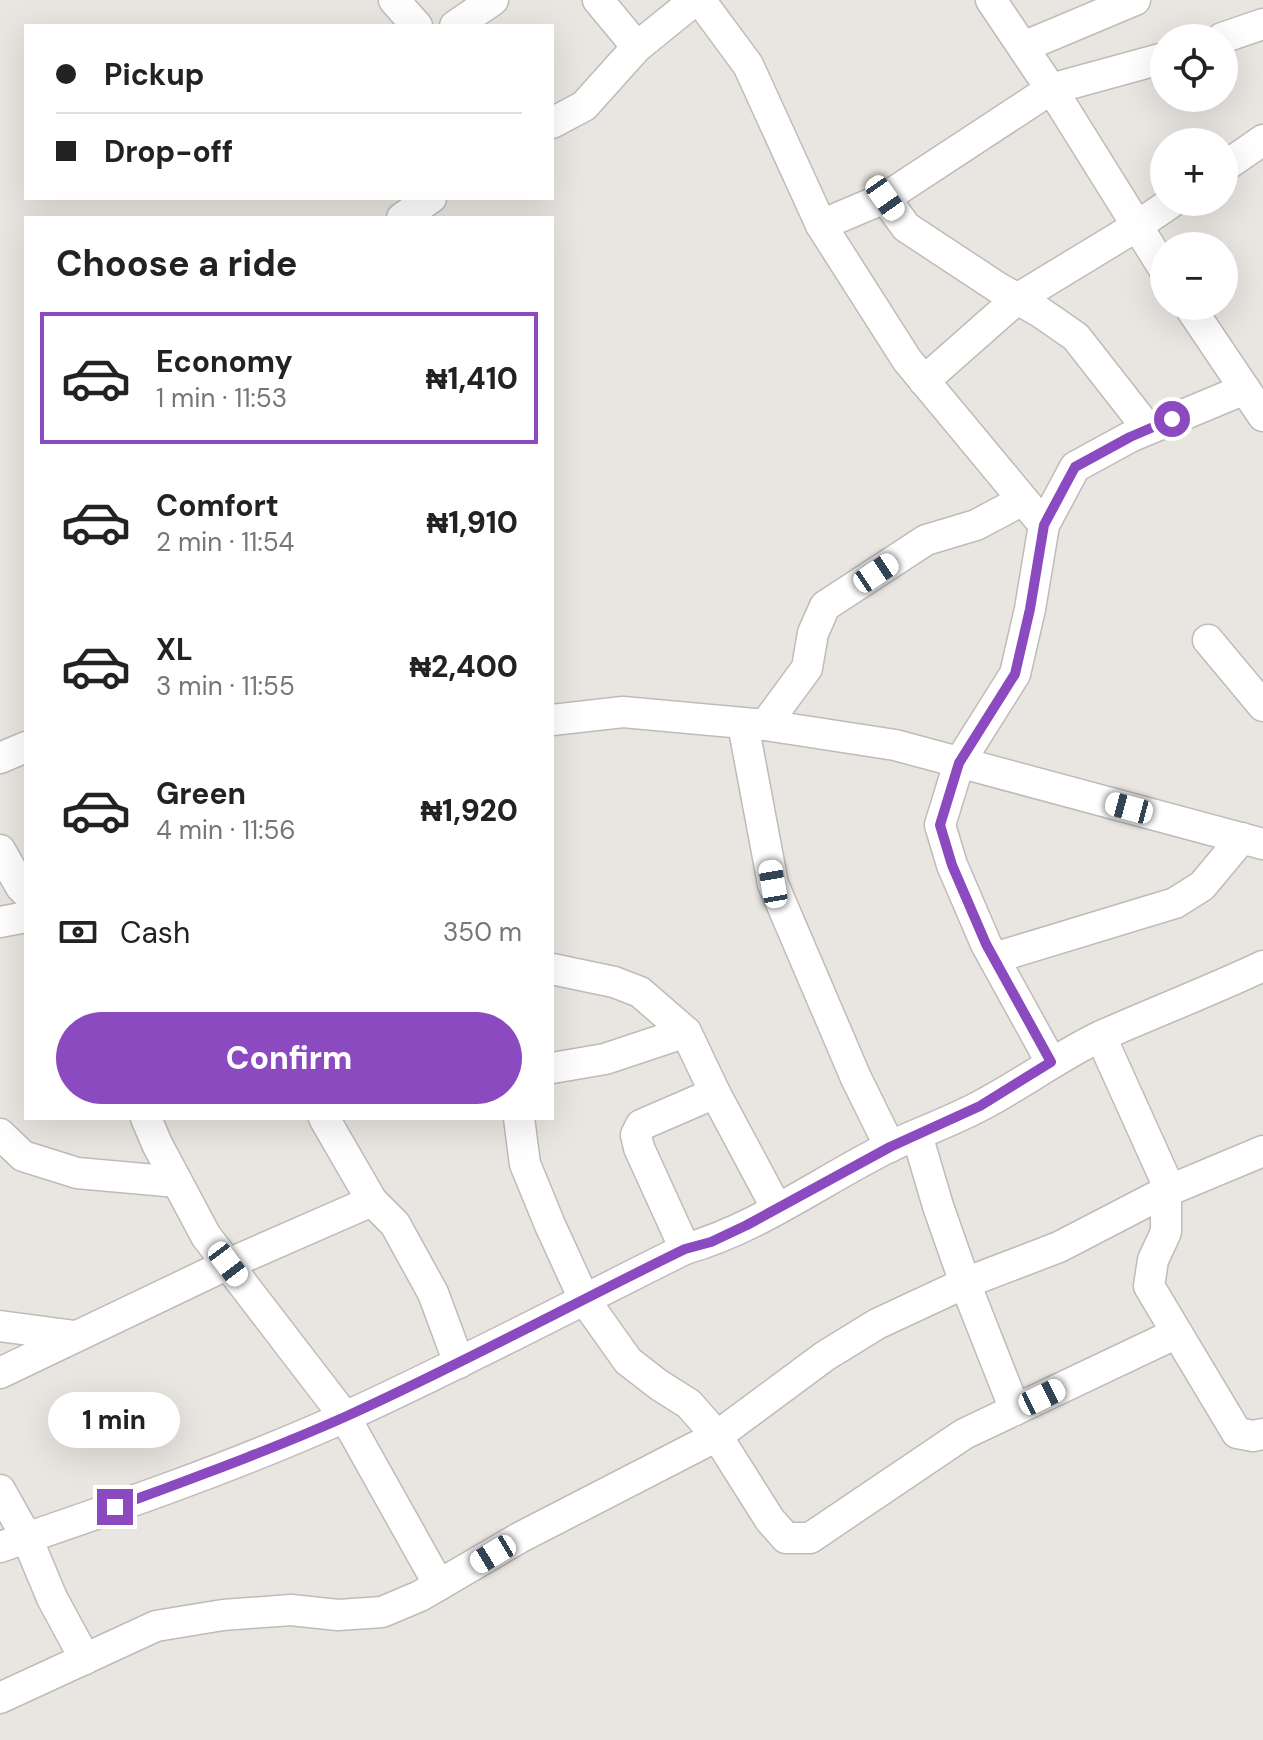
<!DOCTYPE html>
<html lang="en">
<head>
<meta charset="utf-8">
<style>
	:root { --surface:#fff; --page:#f2f2f2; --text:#222; --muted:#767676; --line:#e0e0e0; --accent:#8b4ac0 }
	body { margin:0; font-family:"DM Sans",sans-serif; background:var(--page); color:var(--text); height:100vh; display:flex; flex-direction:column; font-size:30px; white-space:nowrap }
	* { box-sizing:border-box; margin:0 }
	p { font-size:26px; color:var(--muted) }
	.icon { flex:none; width:44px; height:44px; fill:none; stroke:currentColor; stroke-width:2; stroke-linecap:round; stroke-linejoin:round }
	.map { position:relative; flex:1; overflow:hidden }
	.details { position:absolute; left:24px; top:216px; width:530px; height:904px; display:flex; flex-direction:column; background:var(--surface); border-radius:0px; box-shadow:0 8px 32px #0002 }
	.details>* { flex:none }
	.top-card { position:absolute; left:24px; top:24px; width:530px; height:176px; border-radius:0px; box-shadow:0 8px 32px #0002; display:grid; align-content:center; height:176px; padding:0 32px; background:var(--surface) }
	.fabs { position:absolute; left:1150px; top:24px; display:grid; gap:16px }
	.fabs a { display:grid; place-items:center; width:88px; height:88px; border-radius:50%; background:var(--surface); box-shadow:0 8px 32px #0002; font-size:40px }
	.end { position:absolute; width:36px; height:36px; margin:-18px; border:10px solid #8b4ac0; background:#fff; box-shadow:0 0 0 4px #fff }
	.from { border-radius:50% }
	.bubble { position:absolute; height:56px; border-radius:28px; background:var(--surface); box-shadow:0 8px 32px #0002; font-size:26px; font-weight:800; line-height:56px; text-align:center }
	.car { position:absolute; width:24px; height:48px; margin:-24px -12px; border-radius:10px; box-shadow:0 0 6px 2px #0007; background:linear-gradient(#fff 24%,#345 0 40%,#fff 0 76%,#345 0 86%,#fff 0) }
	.top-card b { display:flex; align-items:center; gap:28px; height:76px; font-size:30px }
	.top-card b+b { border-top:2px solid var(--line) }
	.top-card i { width:20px; height:20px; background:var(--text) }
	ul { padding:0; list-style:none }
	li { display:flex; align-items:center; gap:24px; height:132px; margin:0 16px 12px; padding:0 16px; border:4px solid transparent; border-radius:0px }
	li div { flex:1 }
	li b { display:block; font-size:30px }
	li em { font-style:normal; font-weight:800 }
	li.active { border-color:var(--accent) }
	li>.icon { width:72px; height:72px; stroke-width:1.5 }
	h2 { padding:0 32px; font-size:36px; line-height:96px }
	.pay { display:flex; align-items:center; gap:20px; height:88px; padding:0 32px; font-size:30px }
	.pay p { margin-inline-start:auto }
	.primary-button { display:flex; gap:16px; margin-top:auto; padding:16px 32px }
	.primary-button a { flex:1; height:92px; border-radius:48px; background:var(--accent); color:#fff; font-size:32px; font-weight:800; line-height:92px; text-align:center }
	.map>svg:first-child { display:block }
</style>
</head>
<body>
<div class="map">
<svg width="1263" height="1740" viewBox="0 0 1263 1740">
	<rect width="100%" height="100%" fill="#e9e5e1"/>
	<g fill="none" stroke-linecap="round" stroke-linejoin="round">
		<defs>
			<g id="street">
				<polyline points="394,0 417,26"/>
				<polyline points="598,0 637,47"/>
				<polyline points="700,0 748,65 821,225 907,360 1044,525"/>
				<polyline points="991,0 1063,107 1164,269"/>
				<polyline points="455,26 493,0"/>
				<polyline points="1222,38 1263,24"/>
				<polyline points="1023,47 1135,0"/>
				<polyline points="552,123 584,106 637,47 695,0"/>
				<polyline points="1224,167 1263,140"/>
				<polyline points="885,198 1051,89 1164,58"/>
				<polyline points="402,218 431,198"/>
				<polyline points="821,225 885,198 906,227 997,287 1040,312 1076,337 1148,429"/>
				<polyline points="1189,306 1263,416"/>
				<polyline points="924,381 1017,299 1137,226 1172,202"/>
				<polyline points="1208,640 1263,706"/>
				<polyline points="552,720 623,712 765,725 895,745 1263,844"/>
				<polyline points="743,724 773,884 856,1078 890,1147"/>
				<polyline points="765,725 807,668 813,633 825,606 926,540 976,525 1023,500"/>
				<polyline points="0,758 26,747"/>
				<polyline points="0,850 21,887 26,892"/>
				<polyline points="0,922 26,917"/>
				<polyline points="994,958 1175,903 1202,886 1242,838"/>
				<polyline points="552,969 614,982 640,992 686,1032 715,1093 777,1209"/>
				<polyline points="1051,1062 986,944 952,865 940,825 959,763 1015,674 1030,609 1044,525 1075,467 1130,437 1245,389"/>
				<polyline points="552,1068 605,1059 686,1032"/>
				<polyline points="146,1118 157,1144 206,1236 345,1417 439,1585"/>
				<polyline points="519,1118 525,1164 550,1225 584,1299 628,1361 659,1385 689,1404 717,1436 770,1520 786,1538 810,1538 964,1434 1177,1333 1149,1286 1153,1260 1166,1232 1166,1181 1101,1037"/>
				<polyline points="0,1134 23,1156 77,1173 177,1182"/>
				<polyline points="917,1135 938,1206 965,1283 1015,1410"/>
				<polyline points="372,1201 395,1224 433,1293 459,1363"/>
				<polyline points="685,1249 639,1148 636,1135 641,1125 715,1093"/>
				<polyline points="0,1326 75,1336"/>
				<polyline points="1177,1333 1237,1433 1253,1436 1263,1434"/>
				<polyline points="0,1373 228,1264 372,1201 324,1118"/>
				<polyline points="0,1490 27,1538 52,1598 85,1659"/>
				<path d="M0,1547C117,1507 234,1467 347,1416C461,1364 572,1305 685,1249C759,1228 822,1180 891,1146C921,1132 952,1121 980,1106C1022,1084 1059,1056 1101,1036C1155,1012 1210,991 1263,966"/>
				<polyline points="0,1698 156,1626 223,1615 291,1610 338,1615 382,1612 420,1596 519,1538 717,1436 825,1356 877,1324 965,1283 1059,1247 1165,1192 1263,1151"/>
			</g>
		</defs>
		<use href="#street" stroke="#bfbcb8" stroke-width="33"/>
		<use href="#street" stroke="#fff" stroke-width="30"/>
	</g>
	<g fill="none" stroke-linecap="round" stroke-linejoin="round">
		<path stroke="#8b4ac0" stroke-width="10" d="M115,1507C193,1478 271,1450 347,1416C462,1364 572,1304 685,1249L711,1242L747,1225L890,1147L980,1106L1051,1062L986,944L952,865L940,825L959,763L1015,674L1030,609L1044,525L1075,467L1130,437L1172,419"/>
	</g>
</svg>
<div class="fabs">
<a><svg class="icon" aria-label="locate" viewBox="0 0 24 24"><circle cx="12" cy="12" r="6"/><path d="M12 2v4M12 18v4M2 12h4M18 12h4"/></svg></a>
<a>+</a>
<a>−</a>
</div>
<i class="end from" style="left:1172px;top:419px"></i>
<i class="end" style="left:115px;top:1507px"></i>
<div class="bubble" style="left:48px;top:1392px;width:132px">1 min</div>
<i class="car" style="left:885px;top:198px;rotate:145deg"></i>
<i class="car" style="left:876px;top:573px;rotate:56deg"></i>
<i class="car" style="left:1129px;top:808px;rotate:285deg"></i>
<i class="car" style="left:773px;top:884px;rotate:350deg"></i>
<i class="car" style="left:228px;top:1264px;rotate:143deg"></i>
<i class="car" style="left:1042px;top:1397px;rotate:64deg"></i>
<i class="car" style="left:493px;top:1554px;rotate:239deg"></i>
<div class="top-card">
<b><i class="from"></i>Pickup</b>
<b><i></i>Drop-off</b>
</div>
<section class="details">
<h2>Choose a ride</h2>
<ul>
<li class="active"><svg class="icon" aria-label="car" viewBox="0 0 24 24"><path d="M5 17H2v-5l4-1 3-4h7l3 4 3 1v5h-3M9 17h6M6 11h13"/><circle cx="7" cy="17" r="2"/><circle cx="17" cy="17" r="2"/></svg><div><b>Economy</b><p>1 min · 11:53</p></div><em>₦1,410</em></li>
<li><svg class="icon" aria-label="car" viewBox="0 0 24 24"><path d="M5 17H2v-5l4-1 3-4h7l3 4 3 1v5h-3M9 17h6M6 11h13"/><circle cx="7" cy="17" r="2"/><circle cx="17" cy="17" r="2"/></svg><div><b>Comfort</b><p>2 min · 11:54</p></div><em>₦1,910</em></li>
<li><svg class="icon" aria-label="car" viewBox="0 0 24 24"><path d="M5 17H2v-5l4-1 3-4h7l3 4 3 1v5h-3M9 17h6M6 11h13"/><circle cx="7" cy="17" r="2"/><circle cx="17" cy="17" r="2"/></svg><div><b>XL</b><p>3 min · 11:55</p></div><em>₦2,400</em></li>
<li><svg class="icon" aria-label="car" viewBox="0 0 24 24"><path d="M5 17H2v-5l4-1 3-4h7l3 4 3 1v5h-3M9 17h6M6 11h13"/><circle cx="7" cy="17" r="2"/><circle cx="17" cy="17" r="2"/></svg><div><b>Green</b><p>4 min · 11:56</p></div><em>₦1,920</em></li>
</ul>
<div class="pay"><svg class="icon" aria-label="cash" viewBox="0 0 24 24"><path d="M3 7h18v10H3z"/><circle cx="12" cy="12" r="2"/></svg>Cash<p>350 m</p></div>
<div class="primary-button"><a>Confirm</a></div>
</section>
</div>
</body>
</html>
